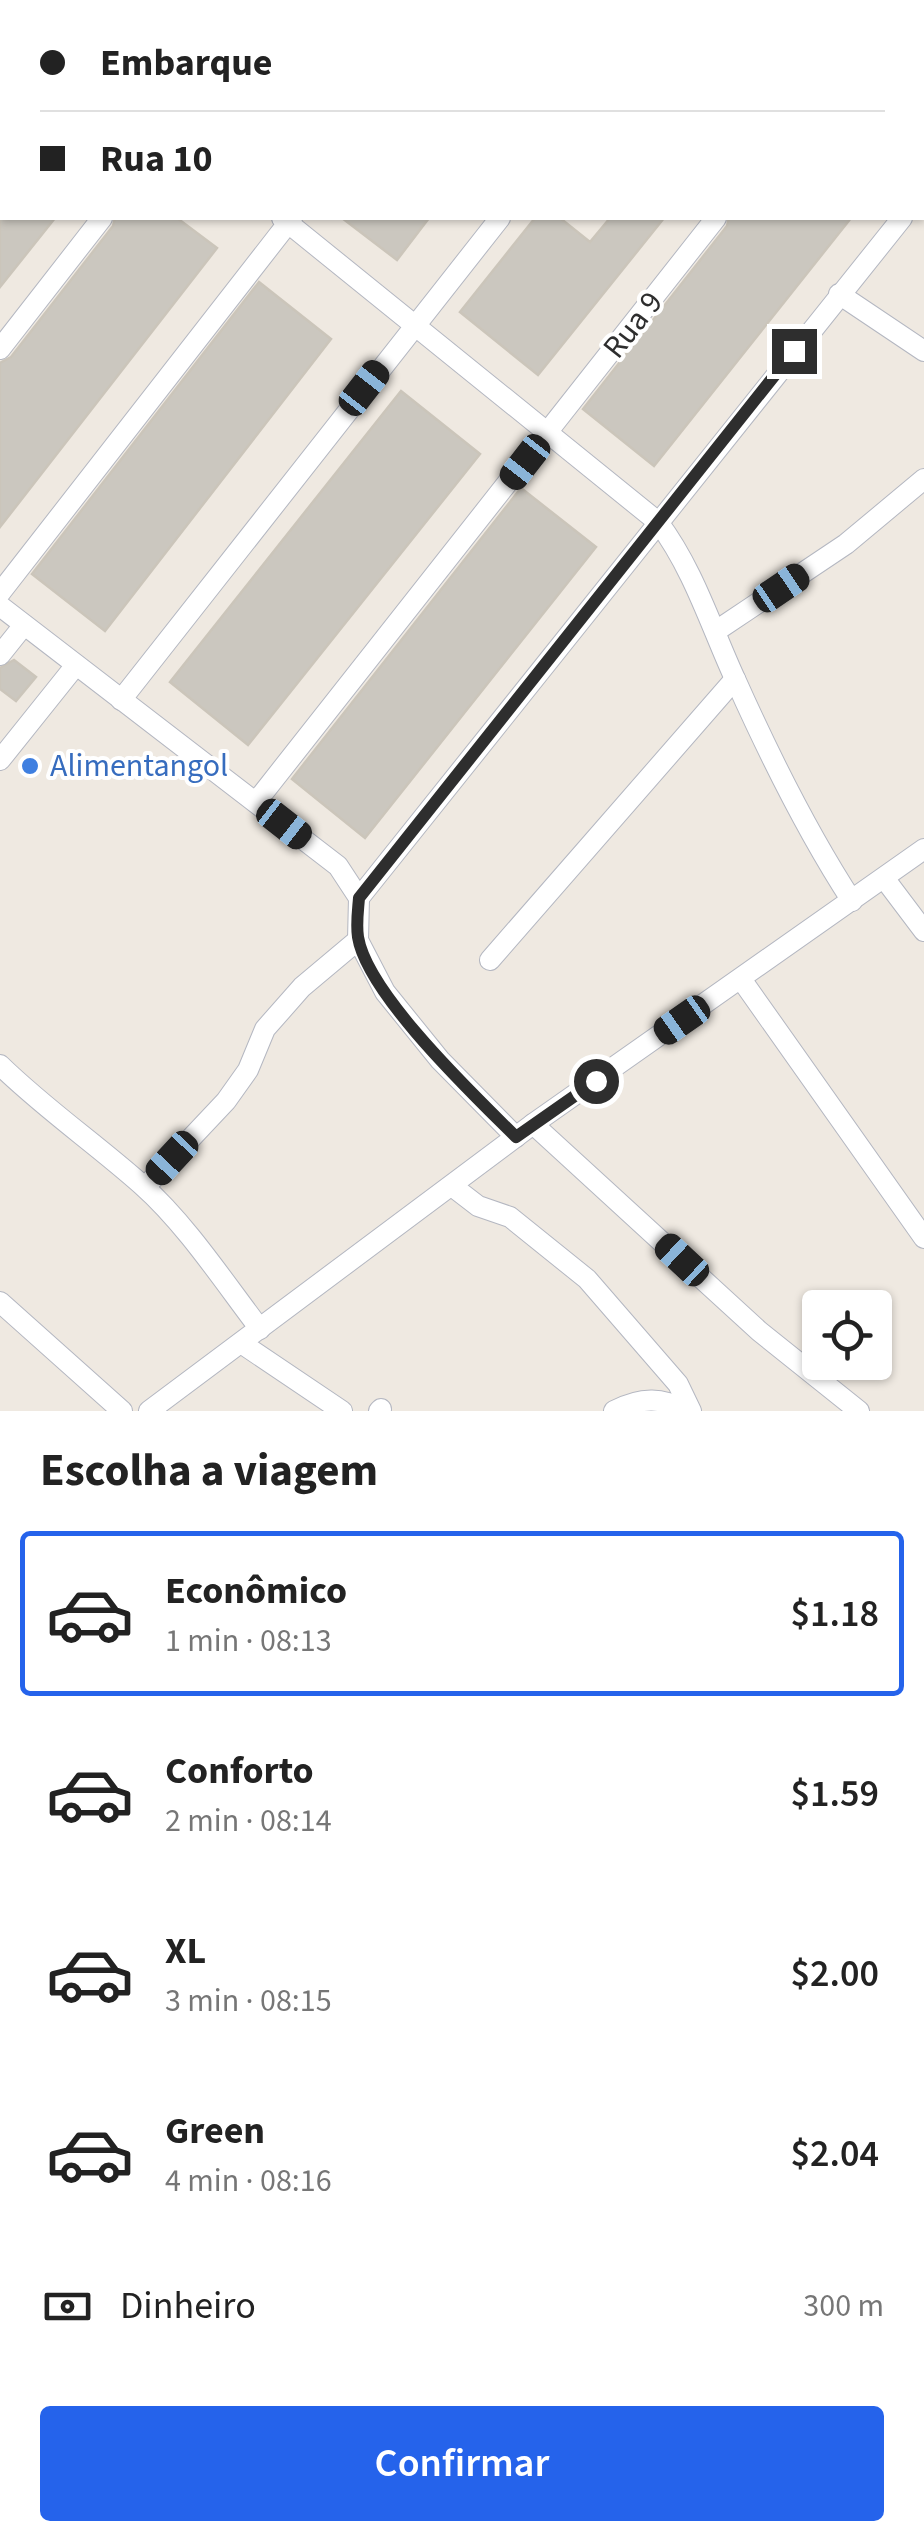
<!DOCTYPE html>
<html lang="pt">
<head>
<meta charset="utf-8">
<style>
	:root { --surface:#fff; --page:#f6f6f6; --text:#222; --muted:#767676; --line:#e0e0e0; --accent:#2563eb }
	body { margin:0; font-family:"Source Sans 3",sans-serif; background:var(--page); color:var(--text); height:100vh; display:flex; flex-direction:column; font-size:38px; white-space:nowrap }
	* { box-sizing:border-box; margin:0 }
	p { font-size:32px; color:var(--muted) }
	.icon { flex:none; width:55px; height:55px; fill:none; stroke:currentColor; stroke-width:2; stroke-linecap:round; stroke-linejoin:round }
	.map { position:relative; height:1411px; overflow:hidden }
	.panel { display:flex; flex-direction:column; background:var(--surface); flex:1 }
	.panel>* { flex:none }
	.guide { position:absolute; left:0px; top:0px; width:925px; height:220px; box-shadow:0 2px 8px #0004; display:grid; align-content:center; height:220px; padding:0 40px; background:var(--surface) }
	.buttons { position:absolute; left:802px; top:1290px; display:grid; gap:20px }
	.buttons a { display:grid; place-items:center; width:90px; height:90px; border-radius:10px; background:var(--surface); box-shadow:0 2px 8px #0004; font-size:50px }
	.end { position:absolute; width:45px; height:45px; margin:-22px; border:12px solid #2e2e2e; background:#fff; box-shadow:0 0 0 5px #fff }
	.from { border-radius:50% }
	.car { position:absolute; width:30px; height:60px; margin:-30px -15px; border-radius:12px; box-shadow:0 0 8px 2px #0007; background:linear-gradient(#222 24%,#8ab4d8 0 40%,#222 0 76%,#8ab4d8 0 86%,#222 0) }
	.guide b { display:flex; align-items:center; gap:35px; height:95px; font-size:38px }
	.guide b+b { border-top:2px solid var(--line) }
	.guide i { width:25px; height:25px; background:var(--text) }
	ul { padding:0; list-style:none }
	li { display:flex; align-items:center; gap:30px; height:165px; margin:0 20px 15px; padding:0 20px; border:5px solid transparent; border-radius:10px }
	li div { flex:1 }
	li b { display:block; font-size:38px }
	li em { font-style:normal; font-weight:600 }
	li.current { border-color:var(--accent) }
	li>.icon { width:90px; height:90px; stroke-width:1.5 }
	h2 { padding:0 40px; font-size:45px; line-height:120px }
	.pay { display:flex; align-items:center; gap:25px; height:110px; padding:0 40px; font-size:38px }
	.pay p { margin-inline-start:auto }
	.primary-button { display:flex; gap:20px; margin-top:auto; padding:20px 40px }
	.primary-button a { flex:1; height:115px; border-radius:10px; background:var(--accent); color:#fff; font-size:40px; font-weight:600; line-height:115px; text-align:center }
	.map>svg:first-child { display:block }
</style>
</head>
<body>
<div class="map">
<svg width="924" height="1411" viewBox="0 0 924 1411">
	<rect width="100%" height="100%" fill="#efe9e1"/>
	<g fill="#cbc7bf" stroke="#cbc5ba" stroke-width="2.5">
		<polygon points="0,218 55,218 0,287"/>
		<polygon points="115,218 177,218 217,248 0,527 0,363 11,357 113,226"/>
		<polygon points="342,218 429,218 397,260"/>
		<polygon points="535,218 560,218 590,242 610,218 664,218 538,375 460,312"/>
		<polygon points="729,218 851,218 654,466 583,409 727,226"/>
		<polygon points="259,282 331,339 105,631 32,574"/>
		<polygon points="401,391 480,454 248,745 170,682"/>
		<polygon points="521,488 596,547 365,838 292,779"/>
		<polygon points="14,660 36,677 16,701 0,689 0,668"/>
	</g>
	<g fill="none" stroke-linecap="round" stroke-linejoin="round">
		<defs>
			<g id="street">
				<polyline points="713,0 716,2"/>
				<polyline points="0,1 3,2"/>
				<polyline points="78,2 80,0"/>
				<polyline points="271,2 273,0"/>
				<polyline points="461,2 463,0"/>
				<polyline points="672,2 674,0"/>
				<polyline points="884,2 886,0"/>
				<polyline points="0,103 2,100"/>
				<polyline points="922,161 924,162"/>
				<polyline points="922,192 924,190"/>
				<path d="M282,218L658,522C694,570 711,627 736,681C770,757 807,832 852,901"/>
				<polyline points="839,294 924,351"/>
				<polyline points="0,349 102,218"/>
				<polyline points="0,593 292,218"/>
				<polyline points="0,606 338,866 359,898 358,940 385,992 440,1060 516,1137"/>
				<polyline points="716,631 846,544 924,479"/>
				<polyline points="0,655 24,625"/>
				<polyline points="121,700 500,218"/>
				<polyline points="0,760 76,665"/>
				<polyline points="256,802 716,218"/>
				<polyline points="884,878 924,931"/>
				<polyline points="359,898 902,218"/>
				<polyline points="490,960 735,679"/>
				<polyline points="741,979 924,1238"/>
				<path d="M0,1065C45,1109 96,1144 142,1185C186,1224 224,1282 260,1329"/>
				<polyline points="533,1124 759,1331 859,1411"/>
				<polyline points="452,1186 478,1206 510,1217 587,1279 678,1384 691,1411"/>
				<polyline points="145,1187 226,1101 248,1070 265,1029 302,987 358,940"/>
				<polyline points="0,1302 122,1411"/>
				<polyline points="241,1343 342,1411"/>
				<polyline points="149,1411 533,1124 924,849"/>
				<polyline points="379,1411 381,1409"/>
				<path d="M614,1411C643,1396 661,1398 690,1411"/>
			</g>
		</defs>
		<use href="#street" stroke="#b4b7c1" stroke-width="22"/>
		<use href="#street" stroke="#fff" stroke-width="20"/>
	</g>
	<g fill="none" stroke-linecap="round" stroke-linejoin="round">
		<path stroke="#2e2e2e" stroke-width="12" d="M596,1081L516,1137C475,1096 367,994 358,937C356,924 358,911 359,898L794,351"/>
	</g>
	<circle fill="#3f7fe0" stroke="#fff" stroke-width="4" cx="30" cy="766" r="10"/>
	<g text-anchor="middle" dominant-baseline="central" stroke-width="8" stroke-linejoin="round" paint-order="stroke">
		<g font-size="32" fill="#2e2e2e" stroke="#fff">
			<text transform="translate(633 325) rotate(-52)">Rua 9</text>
		</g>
		<g font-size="32" fill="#366cbe" stroke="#fff" text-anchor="start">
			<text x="50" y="766">Alimentangol</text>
		</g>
	</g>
</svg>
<div class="buttons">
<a><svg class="icon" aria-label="locate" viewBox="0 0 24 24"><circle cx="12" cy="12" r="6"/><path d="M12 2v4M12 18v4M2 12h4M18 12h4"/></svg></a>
</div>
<i class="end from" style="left:596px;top:1081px"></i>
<i class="end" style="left:794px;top:351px"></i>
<i class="car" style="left:364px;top:388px;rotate:38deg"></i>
<i class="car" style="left:525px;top:462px;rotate:218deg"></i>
<i class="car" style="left:781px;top:588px;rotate:56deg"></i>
<i class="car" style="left:284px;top:824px;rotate:128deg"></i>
<i class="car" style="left:682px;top:1020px;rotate:235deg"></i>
<i class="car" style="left:172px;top:1158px;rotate:223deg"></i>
<i class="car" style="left:682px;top:1260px;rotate:313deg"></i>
<div class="guide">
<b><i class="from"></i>Embarque</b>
<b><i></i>Rua 10</b>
</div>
</div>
<section class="panel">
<h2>Escolha a viagem</h2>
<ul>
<li class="current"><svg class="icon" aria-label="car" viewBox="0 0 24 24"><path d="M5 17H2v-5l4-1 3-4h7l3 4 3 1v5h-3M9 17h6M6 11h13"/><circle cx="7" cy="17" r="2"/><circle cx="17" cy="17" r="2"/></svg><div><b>Econômico</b><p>1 min · 08:13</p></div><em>$1.18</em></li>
<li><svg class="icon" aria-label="car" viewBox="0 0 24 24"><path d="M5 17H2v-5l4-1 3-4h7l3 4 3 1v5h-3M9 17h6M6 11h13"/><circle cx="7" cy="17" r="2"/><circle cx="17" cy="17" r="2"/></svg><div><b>Conforto</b><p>2 min · 08:14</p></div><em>$1.59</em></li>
<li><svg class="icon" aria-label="car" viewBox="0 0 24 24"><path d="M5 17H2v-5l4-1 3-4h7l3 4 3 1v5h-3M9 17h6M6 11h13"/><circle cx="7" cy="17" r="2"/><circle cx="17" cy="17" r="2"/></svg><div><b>XL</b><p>3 min · 08:15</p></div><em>$2.00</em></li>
<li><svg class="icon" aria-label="car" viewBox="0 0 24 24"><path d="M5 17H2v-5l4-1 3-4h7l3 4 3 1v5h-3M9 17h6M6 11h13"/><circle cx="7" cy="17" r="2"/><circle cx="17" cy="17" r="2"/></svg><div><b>Green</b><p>4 min · 08:16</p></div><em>$2.04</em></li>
</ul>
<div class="pay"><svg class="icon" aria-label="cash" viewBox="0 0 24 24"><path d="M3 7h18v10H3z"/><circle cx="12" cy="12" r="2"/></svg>Dinheiro<p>300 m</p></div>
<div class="primary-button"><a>Confirmar</a></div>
</section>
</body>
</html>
